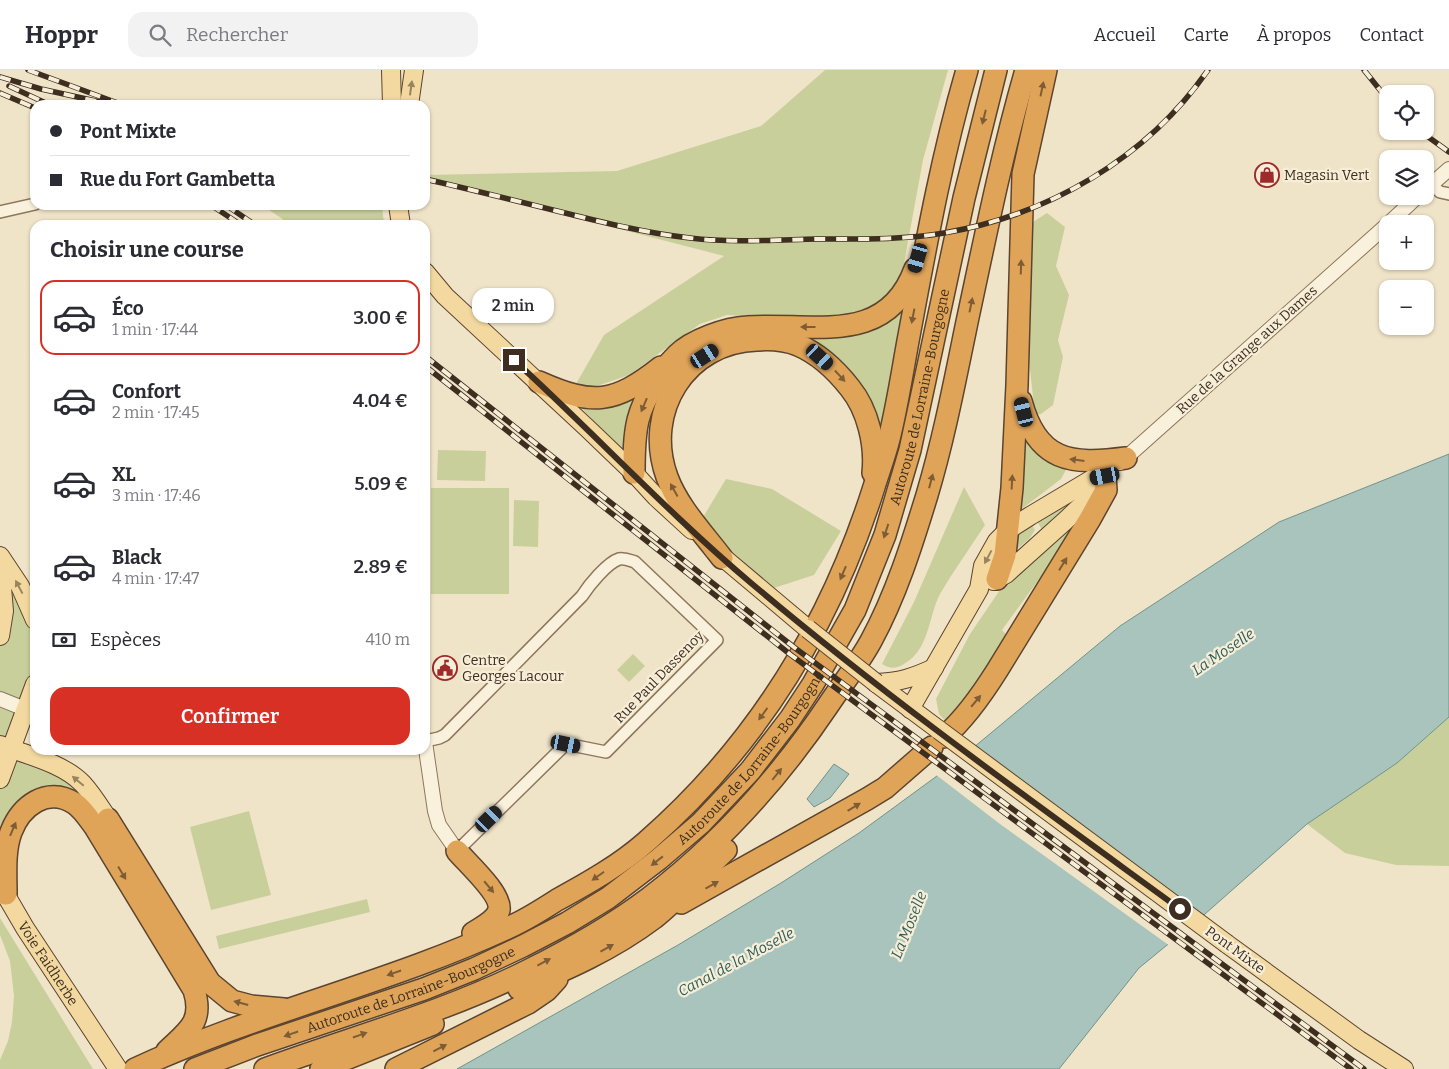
<!DOCTYPE html>
<html lang="fr">
<head>
<meta charset="utf-8">
<style>
	:root { --surface:#fff; --page:#f2f2f3; --text:#2b2b33; --muted:#7c7c81; --line:#e1e1e2; --accent:#d93025 }
	body { margin:0; font-family:Bitter,serif; background:var(--page); color:var(--text); height:100vh; display:flex; flex-direction:column; font-size:19px; white-space:nowrap }
	* { box-sizing:border-box; margin:0 }
	p { font-size:16px; color:var(--muted) }
	.icon { flex:none; width:28px; height:28px; fill:none; stroke:currentColor; stroke-width:2; stroke-linecap:round; stroke-linejoin:round }
	.map { position:relative; flex:1; overflow:hidden }
	.drawer { position:absolute; left:30px; top:150px; width:400px; height:535px; display:flex; flex-direction:column; background:var(--surface); border-radius:15px; box-shadow:0 1px 4px #0004 }
	.drawer>* { flex:none }
	.banner { position:absolute; left:30px; top:30px; width:400px; height:110px; border-radius:15px; box-shadow:0 1px 4px #0004; display:grid; align-content:center; height:110px; padding:0 20px; background:var(--surface) }
	.tools { position:absolute; left:1379px; top:15px; display:grid; gap:10px }
	.tools a { display:grid; place-items:center; width:55px; height:55px; border-radius:10px; background:var(--surface); box-shadow:0 1px 4px #0004; font-size:25px }
	.end { position:absolute; width:22px; height:22px; margin:-11px; border:6px solid #3d2e20; background:#fff; box-shadow:0 0 0 2px #fff }
	.from { border-radius:50% }
	.bubble { position:absolute; height:35px; border-radius:15px; background:var(--surface); box-shadow:0 1px 4px #0004; font-size:16px; font-weight:600; line-height:35px; text-align:center }
	.car { position:absolute; width:15px; height:30px; margin:-15px -8px; border-radius:6px; box-shadow:0 0 4px 1px #0007; background:linear-gradient(#222 24%,#8ab4d8 0 40%,#222 0 76%,#8ab4d8 0 86%,#222 0) }
	.banner b { display:flex; align-items:center; gap:18px; height:48px; font-size:19px }
	.banner b+b { border-top:1px solid var(--line) }
	.banner i { width:12px; height:12px; background:var(--text) }
	ul { padding:0; list-style:none }
	li { display:flex; align-items:center; gap:15px; height:75px; margin:0 10px 8px; padding:0 10px; border:2px solid transparent; border-radius:15px }
	li div { flex:1 }
	li b { display:block; font-size:19px }
	li em { font-style:normal; font-weight:600 }
	li.active { border-color:var(--accent) }
	li>.icon { width:45px; height:45px; stroke-width:1.5 }
	h2 { padding:0 20px; font-size:22px; line-height:60px }
	.pay { display:flex; align-items:center; gap:12px; height:55px; padding:0 20px; font-size:19px }
	.pay p { margin-inline-start:auto }
	.primary-button { display:flex; gap:10px; margin-top:auto; padding:10px 20px }
	.primary-button a { flex:1; height:58px; border-radius:15px; background:var(--accent); color:#fff; font-size:20px; font-weight:600; line-height:58px; text-align:center }
	header { display:flex; align-items:center; gap:30px; box-sizing:border-box; height:70px; padding:0 25px; background:var(--surface); border-bottom:1px solid var(--line) }
	header strong { font-size:24px }
	nav { display:flex; gap:28px; margin-inline-start:auto; font-size:18px }
	.search { width:350px; height:45px; background:var(--page); display:flex; align-items:center; gap:12px; box-sizing:border-box; padding:0 18px; border-radius:15px; color:var(--muted); font-size:19px }
	.map>svg:first-child { display:block }
</style>
</head>
<body>
<header>
<strong>Hoppr</strong>
<div class="search"><svg class="icon" aria-label="search" viewBox="0 0 24 24"><circle cx="10" cy="10" r="6"/><path d="M15 15l6 6"/></svg>Rechercher</div>
<nav><a>Accueil</a><a>Carte</a><a>À propos</a><a>Contact</a></nav>
</header>
<div class="map">
<svg width="1449" height="999" viewBox="0 0 1449 999">
	<rect width="100%" height="100%" fill="#f0e4c8"/>
	<g fill="#c9cf9b">
		<polygon points="825,0 948,0 923,90 902,204 887,225 871,238 849,245 808,250 727,245 700,254 629,305 594,317 576,314 604,265 724,186 425,109 425,105 617,101 761,56"/>
		<polygon points="262,135 382,135 384,155 291,155"/>
		<polygon points="1047,143 1065,157 1056,196 1069,225 1058,270 1063,287 1053,335 1041,344 1035,345 1028,281 1033,152"/>
		<polygon points="906,239 881,362 806,269 851,267 886,253"/>
		<polygon points="645,318 628,385 577,334"/>
		<polygon points="1020,364 1067,398 1061,409 1019,441"/>
		<polygon points="438,380 486,381 485,411 437,410"/>
		<polygon points="726,409 772,419 841,461 814,505 774,518 722,473 702,449"/>
		<path d="M964,417L985,455C970,478 954,500 940,524C928,547 930,579 904,594C896,599 890,599 882,594L914,532Z"/>
		<rect x="431" y="418" width="78" height="106"/>
		<polygon points="1072,427 1077,431 1039,465 1041,458 1037,451"/>
		<polygon points="514,430 539,431 538,477 513,476"/>
		<polygon points="1077,447 1072,464 1002,560 1010,569 951,657 939,644 936,629 970,564 1004,514"/>
		<polygon points="1032,455 1035,460 1030,468 1015,481 1016,465"/>
		<polygon points="0,494 35,550 35,614 11,679 92,725 51,726 0,784"/>
		<polygon points="633,584 645,596 629,612 617,600"/>
		<polygon points="1449,647 1449,796 1396,795 1345,783 1307,754 1397,693"/>
		<polygon points="249,741 271,825 211,840 190,757"/>
		<polygon points="367,829 370,842 219,879 216,866"/>
		<polygon points="0,848 93,999 0,999 0,990 8,971 12,952 14,926 10,891 0,865"/>
	</g>
	<g fill="#a9c4bc" stroke="#6f938a">
		<polygon points="1449,384 1449,647 1397,693 1307,754 1205,844 1139,898 1059,999 457,999 678,875 781,813 859,763 956,692 1120,556 1279,452"/>
		<polygon points="834,694 849,704 830,728 814,737 807,729"/>
	</g>
	<polygon fill="#f0e4c8" points="971,676 1205,847 1170,876 1000,754 935,704"/>
	<g fill="none" stroke-linecap="round" stroke-linejoin="round">
		<defs>
			<g id="minor">
				<polyline points="1431,115 1440,122 1449,124"/>
				<polyline points="0,142 35,134"/>
				<path d="M425,671L439,668L445,665L582,526C589,515 607,493 619,489C625,488 629,490 635,492L717,570L606,682L566,674L457,781"/>
			</g>
			<g id="tertiary">
				<polyline points="1425,120 1449,99"/>
				<polyline points="1388,154 1418,126"/>
				<polyline points="1120,393 1388,154"/>
				<polyline points="0,629 35,643"/>
				<polyline points="425,672 435,741 439,755 457,781"/>
			</g>
			<g id="primary">
				<polyline points="391,0 392,35"/>
				<polyline points="409,35 414,0"/>
				<polyline points="398,135 401,155"/>
				<polyline points="425,202 445,226 586,357 634,403 656,427 692,460"/>
				<polyline points="713,479 808,559"/>
				<polyline points="0,486 20,516 35,550"/>
				<polyline points="0,494 4,541 0,566"/>
				<polyline points="993,511 1006,504 1065,451 1085,432 1105,406"/>
				<polyline points="876,613 939,660"/>
				<path d="M876,613C899,612 913,608 934,598"/>
				<polyline points="910,639 979,519 983,496 997,471 1008,460 1030,446 1092,409 1105,406"/>
				<path d="M0,675C27,685 63,693 83,714C93,725 100,737 108,749"/>
				<polyline points="0,709 35,614"/>
				<path id="s1" d="M0,815L25,858L118,999"/>
				<polyline points="1227,874 1359,970 1404,999"/>
			</g>
			<g id="motorway">
				<path d="M539,312C593,336 614,334 661,297"/>
				<path d="M1021,331C1037,392 1071,395 1126,388"/>
				<path d="M634,403C634,385 634,367 638,350C644,327 661,301 677,285C692,270 726,258 747,257C812,252 886,278 915,199"/>
				<path d="M722,488C703,463 678,437 667,407C643,341 686,272 757,270C770,269 785,270 798,275C819,284 836,300 850,318C868,340 876,375 873,403"/>
				<polyline points="997,509 1005,485 1012,418 1017,315 1023,104 1046,0"/>
				<path d="M944,667C966,648 983,623 998,599L1090,449L1106,420L1105,406"/>
				<polyline points="108,749 210,913 232,931 251,936 284,939"/>
				<path d="M457,781C467,793 502,824 499,840C496,851 482,857 473,863"/>
				<path d="M6,824C6,804 4,781 11,762C21,736 47,716 74,733C83,739 89,749 95,757L194,920C204,952 188,961 167,981"/>
				<polyline points="681,833 867,729 885,718 932,677"/>
				<path d="M519,919C566,900 613,879 654,848C678,829 703,801 726,780"/>
				<path d="M135,999C257,942 392,913 514,855C529,848 543,839 557,830C588,813 620,795 646,772C757,675 830,556 874,417C879,401 885,385 889,369C897,337 902,304 908,271C925,180 941,89 967,0"/>
				<path id="s2" d="M195,999L257,975L424,919L474,899L523,876L567,853L608,828L659,789L701,753L750,701L790,649L813,614L855,540L885,465L910,380L964,128L996,0"/>
				<path d="M265,999C352,967 443,943 527,901C569,880 612,856 649,828C720,774 780,707 829,634C843,613 859,593 871,571C896,525 912,474 927,425C944,368 955,310 967,252C985,168 1002,83 1026,0"/>
				<polyline points="321,999 433,954"/>
				<polyline points="396,999 528,933 547,920 557,909"/>
			</g>
		</defs>
		<use href="#minor" stroke="#8d765c" stroke-width="14"/>
		<use href="#tertiary" stroke="#8d765c" stroke-width="16"/>
		<use href="#primary" stroke="#5b4430" stroke-width="20"/>
		<use href="#motorway" stroke="#5b4430" stroke-width="24"/>
		<use href="#minor" stroke="#faf1dc" stroke-width="11"/>
		<use href="#tertiary" stroke="#faf1dc" stroke-width="14"/>
		<use href="#primary" stroke="#f3d9a0" stroke-width="18"/>
		<use href="#motorway" stroke="#e0a458" stroke-width="21"/>
		<defs>
			<g id="rail">
				<polyline points="28,0 123,35"/>
				<polyline points="1364,0 1388,30"/>
				<polyline points="0,7 41,19 114,35"/>
				<polyline points="9,16 50,35"/>
				<polyline points="0,23 35,38"/>
				<polyline points="1420,61 1449,82"/>
				<path d="M425,109C469,119 513,130 557,141C601,152 645,163 690,168C732,173 775,170 817,169C859,169 902,170 944,163C1049,145 1147,88 1208,0"/>
				<polyline points="211,135 241,155"/>
				<polyline points="226,135 255,155"/>
				<polyline points="425,286 795,578 1364,999"/>
				<polyline points="425,296 791,585 1351,999"/>
			</g>
		</defs>
		<use href="#rail" stroke="#3d2e20" stroke-width="5.5"/>
		<use href="#rail" stroke="#f7eed8" stroke-width="4" stroke-dasharray="11" stroke-linecap="butt"/>
		<defs>
			<g id="primary-bridge">
				<polyline points="808,559 876,613"/>
				<polyline points="939,660 1227,874"/>
			</g>
		</defs>
		<use href="#primary-bridge" stroke="#5b4430" stroke-width="20" stroke-linecap="butt"/>
		<use href="#primary-bridge" stroke="#f3d9a0" stroke-width="18"/>
	</g>
	<defs><path id="oneway-solid" d="M-6-.8H1V-3.2L6.5 0L1 3.2V.8H-6Z" transform="scale(1.25)"/></defs>
	<g fill="#988460">
		<use href="#oneway-solid" transform="translate(411 18) rotate(-82)"/>
		<use href="#oneway-solid" transform="translate(988 487) rotate(118)"/>
		<use href="#oneway-solid" transform="translate(19 517) rotate(-118)"/>
		<use href="#oneway-solid" transform="translate(78 711) rotate(-140)"/>
	</g>
	<g fill="#7e5d36">
		<use href="#oneway-solid" transform="translate(1042 19) rotate(-78)"/>
		<use href="#oneway-solid" transform="translate(984 47) rotate(104)"/>
		<use href="#oneway-solid" transform="translate(1021 197) rotate(-88)"/>
		<use href="#oneway-solid" transform="translate(971 235) rotate(-78)"/>
		<use href="#oneway-solid" transform="translate(913 246) rotate(101)"/>
		<use href="#oneway-solid" transform="translate(808 257) rotate(180)"/>
		<use href="#oneway-solid" transform="translate(840 306) rotate(47)"/>
		<use href="#oneway-solid" transform="translate(644 335) rotate(113)"/>
		<use href="#oneway-solid" transform="translate(1077 390) rotate(-173)"/>
		<use href="#oneway-solid" transform="translate(931 411) rotate(-75)"/>
		<use href="#oneway-solid" transform="translate(1012 412) rotate(-87)"/>
		<use href="#oneway-solid" transform="translate(674 420) rotate(-119)"/>
		<use href="#oneway-solid" transform="translate(886 461) rotate(108)"/>
		<use href="#oneway-solid" transform="translate(1063 494) rotate(-58)"/>
		<use href="#oneway-solid" transform="translate(843 503) rotate(113)"/>
		<use href="#oneway-solid" transform="translate(976 631) rotate(-50)"/>
		<use href="#oneway-solid" transform="translate(763 644) rotate(126)"/>
		<use href="#oneway-solid" transform="translate(777 704) rotate(-51)"/>
		<use href="#oneway-solid" transform="translate(854 737) rotate(-31)"/>
		<use href="#oneway-solid" transform="translate(13 759) rotate(-67)"/>
		<use href="#oneway-solid" transform="translate(657 791) rotate(142)"/>
		<use href="#oneway-solid" transform="translate(122 803) rotate(59)"/>
		<use href="#oneway-solid" transform="translate(598 806) rotate(145)"/>
		<use href="#oneway-solid" transform="translate(712 815) rotate(-29)"/>
		<use href="#oneway-solid" transform="translate(489 817) rotate(50)"/>
		<use href="#oneway-solid" transform="translate(607 878) rotate(-29)"/>
		<use href="#oneway-solid" transform="translate(544 892) rotate(-28)"/>
		<use href="#oneway-solid" transform="translate(394 903) rotate(161)"/>
		<use href="#oneway-solid" transform="translate(241 933) rotate(-165)"/>
		<use href="#oneway-solid" transform="translate(291 964) rotate(161)"/>
		<use href="#oneway-solid" transform="translate(360 965) rotate(-19)"/>
		<use href="#oneway-solid" transform="translate(440 978) rotate(-27)"/>
	</g>
	<g fill="none" stroke-linecap="round" stroke-linejoin="round">
		<path stroke="#3d2e20" stroke-width="6" d="M514,290C594,363 668,443 751,513C887,628 1036,734 1180,839"/>
	</g>
	<defs>
		<symbol id="shop-ring" viewBox="-11 -11 22 22"><circle r="9.5" fill="#f7eed8" stroke="#9e2a2b" stroke-width="1.5"/><path d="M-5-2.5h2.3a2.7 3.5 0 0 1 5.4 0H5L5.5 6h-11ZM-1.5-2.5h3a1.5 2.3 0 0 0-3 0Z" fill="#9e2a2b"/></symbol>
		<symbol id="civic-ring" viewBox="-11 -11 22 22"><circle r="9.5" fill="#f7eed8" stroke="#9e2a2b" stroke-width="1.5"/><path d="M-.6-6.5H3V-4.5H.6V-3L4-1V1h2V6H-6V1h2V-1L-.6-3ZM-1.2 2.5V6h2.4V2.5Z" fill="#9e2a2b"/></symbol>
	</defs>
	<g fill-rule="evenodd">
		<use href="#shop-ring" x="1253" y="91" width="28" height="28"/>
		<use href="#civic-ring" x="431" y="584" width="28" height="28"/>
	</g>
	<g text-anchor="middle" dominant-baseline="central" stroke-width="4.5" stroke-linejoin="round" paint-order="stroke">
		<g font-size="14" fill="#3d2e20" stroke="#f7eed8" text-anchor="start">
			<text x="1284" y="105">Magasin Vert</text>
			<text x="462" y="590">Centre<tspan x="462" dy="16">Georges Lacour</tspan></text>
		</g>
		<g font-size="14" fill="#3d2e20" stroke="#f7eed8">
			<text transform="translate(1247 280) rotate(-42)">Rue de la Grange aux Dames</text>
			<text stroke="none"><textPath href="#s2" startOffset="1055">Autoroute de Lorraine-Bourgogne</textPath></text>
			<text transform="translate(659 607) rotate(-46)">Rue Paul Dassenoy</text>
			<text stroke="none"><textPath href="#s2" startOffset="650">Autoroute de Lorraine-Bourgogne</textPath></text>
			<text transform="translate(1235 880) rotate(36)">Pont Mixte</text>
			<text stroke="none"><textPath href="#s1" startOffset="92">Voie Faidherbe</textPath></text>
			<text stroke="none"><textPath href="#s2" startOffset="230">Autoroute de Lorraine-Bourgogne</textPath></text>
		</g>
		<g font-size="15" font-style="italic" fill="#2f5d5a" stroke="#f7eed8">
			<text transform="translate(1223 582) rotate(-34)">La Moselle</text>
			<text transform="translate(909 855) rotate(-68)">La Moselle</text>
			<text transform="translate(736 892) rotate(-28)">Canal de la Moselle</text>
		</g>
	</g>
</svg>
<div class="tools">
<a><svg class="icon" aria-label="locate" viewBox="0 0 24 24"><circle cx="12" cy="12" r="6"/><path d="M12 2v4M12 18v4M2 12h4M18 12h4"/></svg></a>
<a><svg class="icon" aria-label="layers" viewBox="0 0 24 24"><path d="M12 4l9 5-9 5-9-5zM3 14l9 5 9-5"/></svg></a>
<a>+</a>
<a>−</a>
</div>
<i class="end from" style="left:1180px;top:839px"></i>
<i class="end" style="left:514px;top:290px"></i>
<div class="bubble" style="left:472px;top:218px;width:82px">2 min</div>
<i class="car" style="left:918px;top:188px;rotate:196deg"></i>
<i class="car" style="left:705px;top:286px;rotate:57deg"></i>
<i class="car" style="left:820px;top:287px;rotate:132deg"></i>
<i class="car" style="left:1024px;top:342px;rotate:346deg"></i>
<i class="car" style="left:1105px;top:406px;rotate:259deg"></i>
<i class="car" style="left:566px;top:674px;rotate:102deg"></i>
<i class="car" style="left:489px;top:749px;rotate:46deg"></i>
<div class="banner">
<b><i class="from"></i>Pont Mixte</b>
<b><i></i>Rue du Fort Gambetta</b>
</div>
<section class="drawer">
<h2>Choisir une course</h2>
<ul>
<li class="active"><svg class="icon" aria-label="car" viewBox="0 0 24 24"><path d="M5 17H2v-5l4-1 3-4h7l3 4 3 1v5h-3M9 17h6M6 11h13"/><circle cx="7" cy="17" r="2"/><circle cx="17" cy="17" r="2"/></svg><div><b>Éco</b><p>1 min · 17:44</p></div><em>3.00 €</em></li>
<li><svg class="icon" aria-label="car" viewBox="0 0 24 24"><path d="M5 17H2v-5l4-1 3-4h7l3 4 3 1v5h-3M9 17h6M6 11h13"/><circle cx="7" cy="17" r="2"/><circle cx="17" cy="17" r="2"/></svg><div><b>Confort</b><p>2 min · 17:45</p></div><em>4.04 €</em></li>
<li><svg class="icon" aria-label="car" viewBox="0 0 24 24"><path d="M5 17H2v-5l4-1 3-4h7l3 4 3 1v5h-3M9 17h6M6 11h13"/><circle cx="7" cy="17" r="2"/><circle cx="17" cy="17" r="2"/></svg><div><b>XL</b><p>3 min · 17:46</p></div><em>5.09 €</em></li>
<li><svg class="icon" aria-label="car" viewBox="0 0 24 24"><path d="M5 17H2v-5l4-1 3-4h7l3 4 3 1v5h-3M9 17h6M6 11h13"/><circle cx="7" cy="17" r="2"/><circle cx="17" cy="17" r="2"/></svg><div><b>Black</b><p>4 min · 17:47</p></div><em>2.89 €</em></li>
</ul>
<div class="pay"><svg class="icon" aria-label="cash" viewBox="0 0 24 24"><path d="M3 7h18v10H3z"/><circle cx="12" cy="12" r="2"/></svg>Espèces<p>410 m</p></div>
<div class="primary-button"><a>Confirmer</a></div>
</section>
</div>
</body>
</html>
